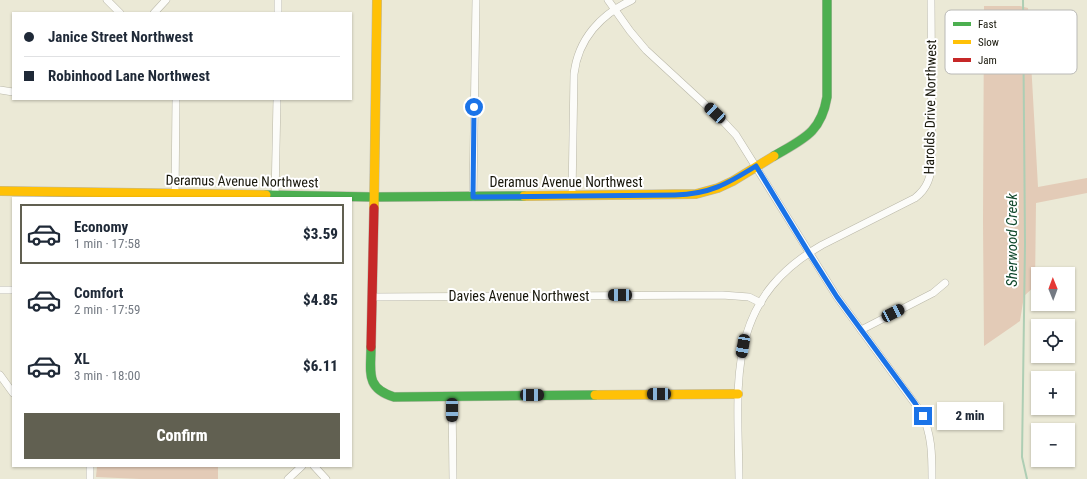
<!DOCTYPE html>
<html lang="en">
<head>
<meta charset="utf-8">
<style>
	:root { --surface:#fff; --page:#f6f6f7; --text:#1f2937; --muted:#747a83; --line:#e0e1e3; --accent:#616051 }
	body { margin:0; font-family:"Roboto Condensed",sans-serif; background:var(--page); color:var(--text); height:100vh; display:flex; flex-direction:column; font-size:15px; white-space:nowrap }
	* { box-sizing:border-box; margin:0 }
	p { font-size:13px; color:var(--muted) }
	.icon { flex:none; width:22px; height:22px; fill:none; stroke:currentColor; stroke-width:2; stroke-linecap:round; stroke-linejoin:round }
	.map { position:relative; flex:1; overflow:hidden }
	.details { position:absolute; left:12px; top:197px; width:340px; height:270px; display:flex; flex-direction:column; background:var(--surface); border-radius:0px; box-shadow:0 1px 3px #0004 }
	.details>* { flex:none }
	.hud { position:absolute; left:12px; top:12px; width:340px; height:88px; border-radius:0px; box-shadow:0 1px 3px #0004; display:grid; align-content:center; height:88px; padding:0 12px; background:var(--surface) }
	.needle { width:26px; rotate:359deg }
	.buttons { position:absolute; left:1031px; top:267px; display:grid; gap:8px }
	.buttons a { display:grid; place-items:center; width:44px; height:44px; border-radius:0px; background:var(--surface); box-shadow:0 1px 3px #0004; font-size:20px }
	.end { position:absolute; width:18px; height:18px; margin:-9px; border:5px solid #1a73e8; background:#fff; box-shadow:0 0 0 2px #fff }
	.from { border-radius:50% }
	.bubble { position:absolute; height:28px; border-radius:0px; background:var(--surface); box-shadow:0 1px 3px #0004; font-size:13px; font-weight:800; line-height:28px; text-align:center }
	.car { position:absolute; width:12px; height:24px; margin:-12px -6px; border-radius:5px; box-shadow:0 0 3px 1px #0007; background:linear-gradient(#222 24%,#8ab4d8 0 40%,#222 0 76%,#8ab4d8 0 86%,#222 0) }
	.hud b { display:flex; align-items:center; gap:14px; height:38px; font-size:15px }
	.hud b+b { border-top:1px solid var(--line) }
	.hud i { width:10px; height:10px; background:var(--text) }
	ul { padding:7px 0 0; list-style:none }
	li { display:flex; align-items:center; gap:12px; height:60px; margin:0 8px 6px; padding:0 4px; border:2px solid transparent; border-radius:0px }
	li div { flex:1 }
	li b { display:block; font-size:15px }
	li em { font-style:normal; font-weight:800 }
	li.current { border-color:var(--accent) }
	li>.icon { width:36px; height:36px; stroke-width:1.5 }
	.cta { display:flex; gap:8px; margin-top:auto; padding:8px 12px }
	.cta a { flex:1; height:46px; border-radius:0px; background:var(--accent); color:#fff; font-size:16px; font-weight:800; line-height:46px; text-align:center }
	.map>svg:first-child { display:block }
</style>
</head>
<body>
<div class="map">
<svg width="1087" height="479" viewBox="0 0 1087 479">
	<rect width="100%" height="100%" fill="#ebe9d6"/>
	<g fill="#e3cbb7">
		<polygon points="984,6 1020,6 1028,8 1038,187 1087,178 1087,193 1036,203 1035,286 1024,296 1020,321 984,346 983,221"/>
		<polygon points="97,466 218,466 218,479 140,479 96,477"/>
	</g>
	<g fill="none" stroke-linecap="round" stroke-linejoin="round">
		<polyline stroke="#aeceb4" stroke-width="2" points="1023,0 1025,244 1022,457 1027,479"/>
		<defs>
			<g id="street">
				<polyline points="107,0 120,13"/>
				<path d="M608,0L630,31L646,50L722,120L736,135L837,297L921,412C932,434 932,455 932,479"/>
				<polyline points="154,13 166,0"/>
				<polyline points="278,13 278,0"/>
				<polyline points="0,90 13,92"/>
				<path d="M572,196L574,74C578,39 601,14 632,0"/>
				<polyline points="473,197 476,0"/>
				<polyline points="175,198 176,99"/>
				<polyline points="275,198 277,99"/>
				<polyline points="0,290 13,290"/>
				<polyline points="372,297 722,295 749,297 761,303"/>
				<polyline points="861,330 933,293 945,283"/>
				<polyline points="0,375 13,393"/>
				<polyline points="452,396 453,479"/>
				<polyline points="90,466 90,479"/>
				<polyline points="314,466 326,479"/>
				<polyline points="288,479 302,466"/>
				<path d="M739,479C738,382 724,301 822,245L915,198C928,188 931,176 932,161L931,0"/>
			</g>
			<g id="fast">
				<path d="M774,156C803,139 821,133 827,97V0"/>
				<polyline points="266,195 374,197 524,196"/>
				<path d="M371,347C371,372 365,388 394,397L595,395"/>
			</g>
			<g id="slow">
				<polyline points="0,191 266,195"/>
				<polyline points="524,196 696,194 718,188 733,181 774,156"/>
				<polyline points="374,208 377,0"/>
				<polyline points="595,395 738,394"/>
			</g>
			<polyline id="jam" points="371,347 374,208"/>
		</defs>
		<use href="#street" stroke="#b9b7a8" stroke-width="8"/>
		<use href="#fast" stroke="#b9b7a8" stroke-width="10"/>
		<use href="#slow" stroke="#b9b7a8" stroke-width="10"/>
		<use href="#jam" stroke="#b9b7a8" stroke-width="10"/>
		<use href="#street" stroke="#fcfcf9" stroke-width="7"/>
		<use href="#fast" stroke="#4caf50" stroke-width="9"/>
		<use href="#slow" stroke="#ffc107" stroke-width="9"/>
		<use href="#jam" stroke="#c62828" stroke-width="9"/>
	</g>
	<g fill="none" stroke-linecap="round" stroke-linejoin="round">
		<path stroke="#1a73e8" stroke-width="5" d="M474,107L473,197L675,195C710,194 727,184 756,166L809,253L837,297L915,403L923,416"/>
	</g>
	<g text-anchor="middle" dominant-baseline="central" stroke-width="4" stroke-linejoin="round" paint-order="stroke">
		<g font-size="14" fill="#17160a" stroke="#fff">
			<text transform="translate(930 107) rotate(-89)">Harolds Drive Northwest</text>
			<text transform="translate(242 181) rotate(1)">Deramus Avenue Northwest</text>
			<text x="566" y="182">Deramus Avenue Northwest</text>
			<text x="519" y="296">Davies Avenue Northwest</text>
		</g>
		<g font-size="15" font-style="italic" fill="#11492d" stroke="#fff">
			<text transform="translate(1012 240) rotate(-90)">Sherwood Creek</text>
		</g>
	</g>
	<rect x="945" y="10" width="132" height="64" rx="6" fill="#fff" stroke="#b9b9b6" stroke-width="1"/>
	<rect x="953" y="22" width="18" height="4" fill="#4caf50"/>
	<rect x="953" y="40" width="18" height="4" fill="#ffc107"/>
	<rect x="953" y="58" width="18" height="4" fill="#c62828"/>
	<g font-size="11" fill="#17160a">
		<text x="978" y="28">Fast</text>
		<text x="978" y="46">Slow</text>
		<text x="978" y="64">Jam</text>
	</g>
</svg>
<div class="buttons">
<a><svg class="needle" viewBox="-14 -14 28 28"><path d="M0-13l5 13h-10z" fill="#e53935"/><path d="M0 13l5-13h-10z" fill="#747a83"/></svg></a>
<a><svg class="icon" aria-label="locate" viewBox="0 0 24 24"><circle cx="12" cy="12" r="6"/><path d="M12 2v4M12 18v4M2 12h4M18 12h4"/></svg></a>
<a>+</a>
<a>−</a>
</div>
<i class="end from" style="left:474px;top:107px"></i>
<i class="end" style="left:923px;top:416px"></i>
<div class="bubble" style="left:937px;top:402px;width:66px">2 min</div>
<i class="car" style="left:715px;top:113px;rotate:313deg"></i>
<i class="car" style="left:620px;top:295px;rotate:270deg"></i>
<i class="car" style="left:893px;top:313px;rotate:63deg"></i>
<i class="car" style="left:743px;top:346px;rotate:190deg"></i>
<i class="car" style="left:659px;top:394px;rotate:270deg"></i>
<i class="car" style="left:532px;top:395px;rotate:90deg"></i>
<i class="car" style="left:452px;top:410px;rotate:180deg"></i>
<div class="hud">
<b><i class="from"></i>Janice Street Northwest</b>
<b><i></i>Robinhood Lane Northwest</b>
</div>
<section class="details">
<ul>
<li class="current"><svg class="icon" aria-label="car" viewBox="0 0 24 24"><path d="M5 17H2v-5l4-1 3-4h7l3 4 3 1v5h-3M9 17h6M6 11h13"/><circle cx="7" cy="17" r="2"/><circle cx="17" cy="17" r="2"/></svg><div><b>Economy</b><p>1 min · 17:58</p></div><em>$3.59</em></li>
<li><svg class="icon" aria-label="car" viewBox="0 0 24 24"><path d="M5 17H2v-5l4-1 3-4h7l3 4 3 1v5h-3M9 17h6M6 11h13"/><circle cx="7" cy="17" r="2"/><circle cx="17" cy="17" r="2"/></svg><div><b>Comfort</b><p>2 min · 17:59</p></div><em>$4.85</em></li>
<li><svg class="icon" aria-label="car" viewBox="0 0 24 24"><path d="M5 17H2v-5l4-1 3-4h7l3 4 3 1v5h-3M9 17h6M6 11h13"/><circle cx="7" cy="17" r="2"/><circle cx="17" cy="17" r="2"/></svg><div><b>XL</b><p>3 min · 18:00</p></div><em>$6.11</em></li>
</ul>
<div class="cta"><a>Confirm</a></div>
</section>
</div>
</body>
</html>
